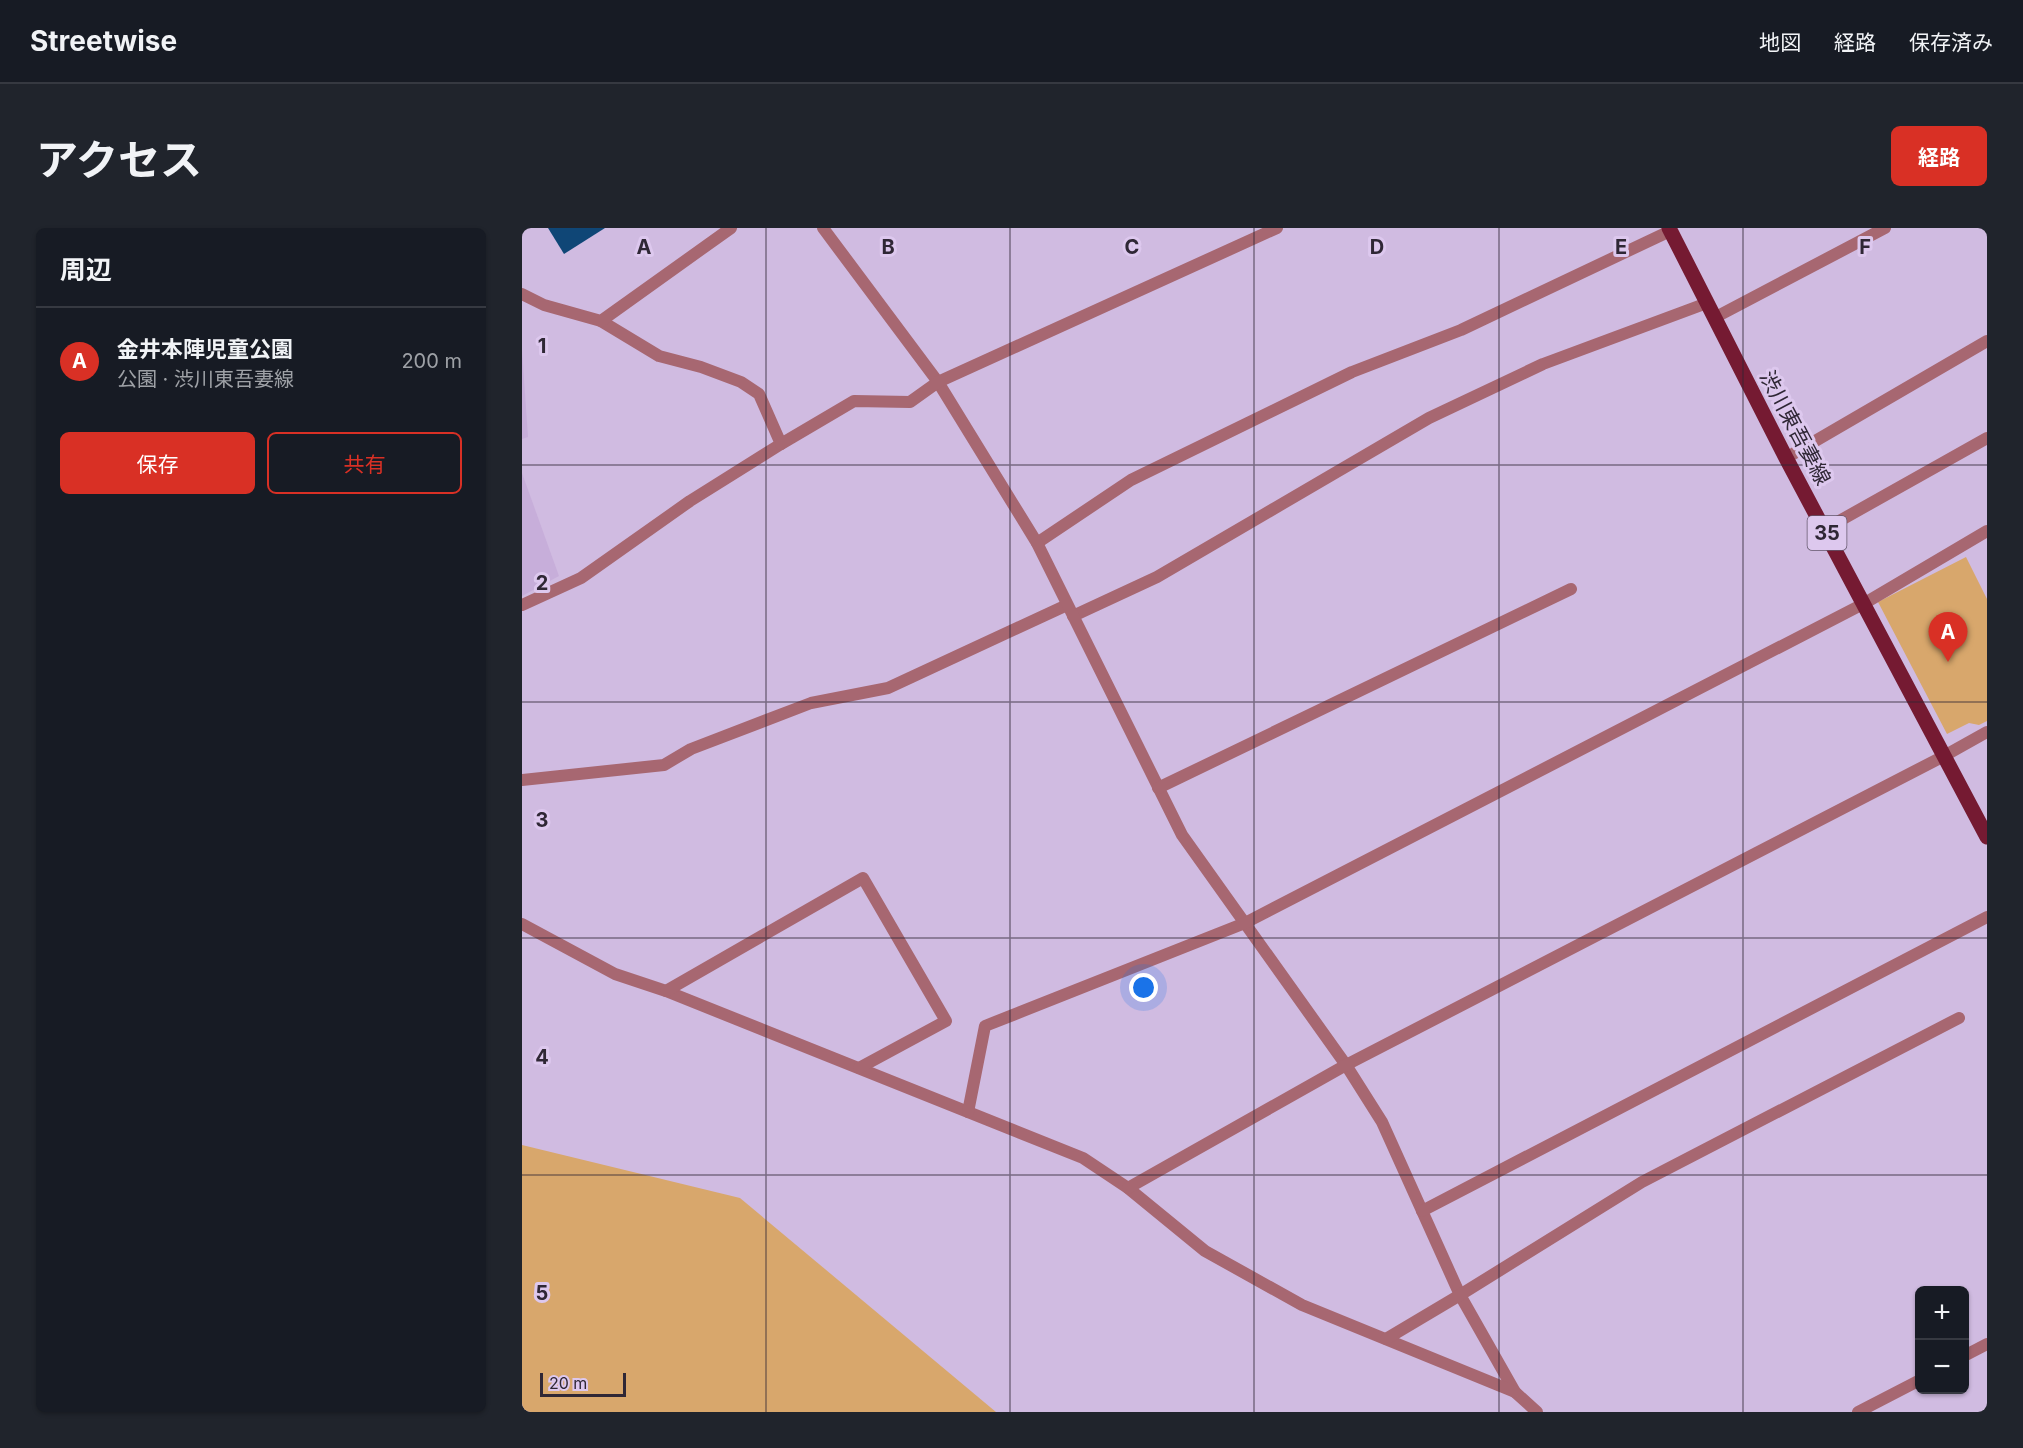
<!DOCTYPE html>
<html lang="ja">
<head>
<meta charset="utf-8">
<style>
	:root { --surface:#171b24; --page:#20242c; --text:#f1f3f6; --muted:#9ea1a6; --line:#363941; --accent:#d93025 }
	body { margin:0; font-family:Inter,"Noto Sans JP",sans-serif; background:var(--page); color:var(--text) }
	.controls { position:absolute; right:18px; bottom:18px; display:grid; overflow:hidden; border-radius:9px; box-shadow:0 2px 4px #0004 }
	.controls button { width:54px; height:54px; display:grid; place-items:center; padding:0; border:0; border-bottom:2px solid var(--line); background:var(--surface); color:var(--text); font:30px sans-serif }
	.scale { position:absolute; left:18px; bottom:15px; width:86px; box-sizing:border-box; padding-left:6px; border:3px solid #2f2735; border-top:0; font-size:16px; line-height:21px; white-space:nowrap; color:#2f2735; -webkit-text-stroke:4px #ddc8ee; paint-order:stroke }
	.you { position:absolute; left:622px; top:760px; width:21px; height:21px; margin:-15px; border:4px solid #fff; border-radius:50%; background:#1a73e8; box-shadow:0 0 0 9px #1a73e833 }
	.badge { display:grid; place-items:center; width:39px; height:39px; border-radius:50%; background:var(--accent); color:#fff; font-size:20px; font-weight:700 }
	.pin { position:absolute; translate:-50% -50px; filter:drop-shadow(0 2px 3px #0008) }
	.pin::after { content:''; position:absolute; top:32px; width:21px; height:18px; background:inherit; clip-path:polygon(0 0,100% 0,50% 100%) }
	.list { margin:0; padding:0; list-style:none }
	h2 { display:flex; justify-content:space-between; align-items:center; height:78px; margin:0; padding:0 24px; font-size:26px }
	h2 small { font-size:20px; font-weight:400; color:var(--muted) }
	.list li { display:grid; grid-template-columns:39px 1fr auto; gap:18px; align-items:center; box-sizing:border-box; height:108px; padding:0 24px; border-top:2px solid var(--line) }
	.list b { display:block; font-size:22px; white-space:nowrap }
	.list p { margin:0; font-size:20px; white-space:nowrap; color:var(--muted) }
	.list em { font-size:20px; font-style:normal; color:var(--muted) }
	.actions { display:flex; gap:12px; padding:18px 24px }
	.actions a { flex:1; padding:14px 0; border:2px solid var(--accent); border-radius:9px; text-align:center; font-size:21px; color:var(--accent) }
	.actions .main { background:var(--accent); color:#fff }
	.map { position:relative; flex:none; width:1465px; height:1184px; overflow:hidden; border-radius:9px }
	header { display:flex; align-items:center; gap:36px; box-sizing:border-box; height:84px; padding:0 30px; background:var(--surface); border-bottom:2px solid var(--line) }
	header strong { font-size:28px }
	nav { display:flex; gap:33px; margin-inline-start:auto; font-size:21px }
	.intro { display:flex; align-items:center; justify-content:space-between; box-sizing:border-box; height:144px; padding:0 36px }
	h1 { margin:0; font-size:42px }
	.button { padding:15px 27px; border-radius:9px; background:var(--accent); color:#fff; font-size:21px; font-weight:700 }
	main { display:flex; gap:36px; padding:0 36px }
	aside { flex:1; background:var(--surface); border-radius:9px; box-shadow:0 2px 4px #0004 }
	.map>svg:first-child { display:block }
	.built { fill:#c7aeda }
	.green { fill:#d8a76c }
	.building { fill:#0f4676 }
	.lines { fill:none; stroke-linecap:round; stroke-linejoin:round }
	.service { stroke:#a76771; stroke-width:12 }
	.minor { stroke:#a76771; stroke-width:12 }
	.primary { stroke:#751a32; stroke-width:15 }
	.grid { fill:none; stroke:#2f2735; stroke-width:1.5; stroke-opacity:0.55 }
	.labels { text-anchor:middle; stroke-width:6; stroke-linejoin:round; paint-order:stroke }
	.shield { fill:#ddc8ee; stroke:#63576c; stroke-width:1.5 }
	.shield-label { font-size:20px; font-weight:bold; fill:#2f2735 }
	.street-label { font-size:21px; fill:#2f2735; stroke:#ddc8ee }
	.grid-label { font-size:20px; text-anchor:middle; font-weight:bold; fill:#2f2735; stroke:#ddc8ee; stroke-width:6; stroke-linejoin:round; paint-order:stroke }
</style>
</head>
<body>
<header>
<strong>Streetwise</strong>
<nav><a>地図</a><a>経路</a><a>保存済み</a></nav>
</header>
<div class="intro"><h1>アクセス</h1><a class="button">経路</a></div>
<main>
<aside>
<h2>周辺<small></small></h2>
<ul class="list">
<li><span class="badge">A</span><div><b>金井本陣児童公園</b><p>公園 · 渋川東吾妻線</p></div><em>200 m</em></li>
</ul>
<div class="actions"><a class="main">保存</a><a>共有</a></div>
</aside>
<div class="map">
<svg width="1465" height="1184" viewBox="0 0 1465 1184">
	<rect width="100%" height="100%" fill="#d0bbe1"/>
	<g class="built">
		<path d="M0,122L6,209L0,211Z"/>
		<path d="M0,245L37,348L0,368Z"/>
	</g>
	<g class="green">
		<path d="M1444,329L1465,371V493L1457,497L1447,495L1425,506L1356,374Z"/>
		<path d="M0,917L218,970L474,1184H0Z"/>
	</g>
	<path class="building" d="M26,0H83L42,26Z"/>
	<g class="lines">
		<g class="service">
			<path d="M1192,90L1363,0"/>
			<path d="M1264,230L1465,113"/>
			<path d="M1303,301L1465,210"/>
			<path d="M515,315L609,252L830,144L939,102L1148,3"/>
			<path d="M1343,375L1465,303"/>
			<path d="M0,377L59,350L168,273L259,216L237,166L219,154L179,139L137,128L79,93"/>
			<path d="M551,388L635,349L907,190L1021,136L1185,75"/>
			<path d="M1422,528L1465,504"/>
			<path d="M0,552L142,537L169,521L289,475L366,460L545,377"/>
		</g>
		<g class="minor">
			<path d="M301,0L416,154L515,315L660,607L824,837L860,894L938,1067L993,1164L1015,1184"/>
			<path d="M0,66L22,77L79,93L209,0"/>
			<path d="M259,216L332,173L388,174L416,154L755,0"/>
			<path d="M636,560L1049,361"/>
			<path d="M0,696L93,746L144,763L561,930L606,960L683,1023L780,1077L993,1164"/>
			<path d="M144,763L341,650L424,793L337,840"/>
			<path d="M446,884L463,798L723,695L1343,375"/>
			<path d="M606,960L824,837L1422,528"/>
			<path d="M900,983L1465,689"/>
			<path d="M864,1111L938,1067L1120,954L1437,790"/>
			<path d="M1442,1128L1465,1116"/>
			<path d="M1336,1184L1398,1152"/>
		</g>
		<path class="primary" d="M1147,0L1264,230L1465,609"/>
	</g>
	<path class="grid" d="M244,0V1184M488,0V1184M732,0V1184M977,0V1184M1221,0V1184M0,237H1465M0,474H1465M0,710H1465M0,947H1465"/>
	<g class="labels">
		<rect class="shield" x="1285.5" y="288" width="39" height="34" rx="4.5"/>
		<g class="shield-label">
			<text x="1305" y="312">35</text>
		</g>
		<g class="street-label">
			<text transform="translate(1273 200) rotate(62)" y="7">渋川東吾妻線</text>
		</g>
	</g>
	<g class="grid-label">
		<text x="122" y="26">A</text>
		<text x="366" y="26">B</text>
		<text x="610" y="26">C</text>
		<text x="855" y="26">D</text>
		<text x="1099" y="26">E</text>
		<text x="1343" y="26">F</text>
		<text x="20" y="125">1</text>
		<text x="20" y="362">2</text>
		<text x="20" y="599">3</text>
		<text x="20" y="836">4</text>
		<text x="20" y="1072">5</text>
	</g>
</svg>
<div class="controls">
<button>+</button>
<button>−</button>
</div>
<div class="scale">20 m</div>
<div class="you"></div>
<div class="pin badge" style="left:1426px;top:434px">A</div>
</div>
</main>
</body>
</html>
